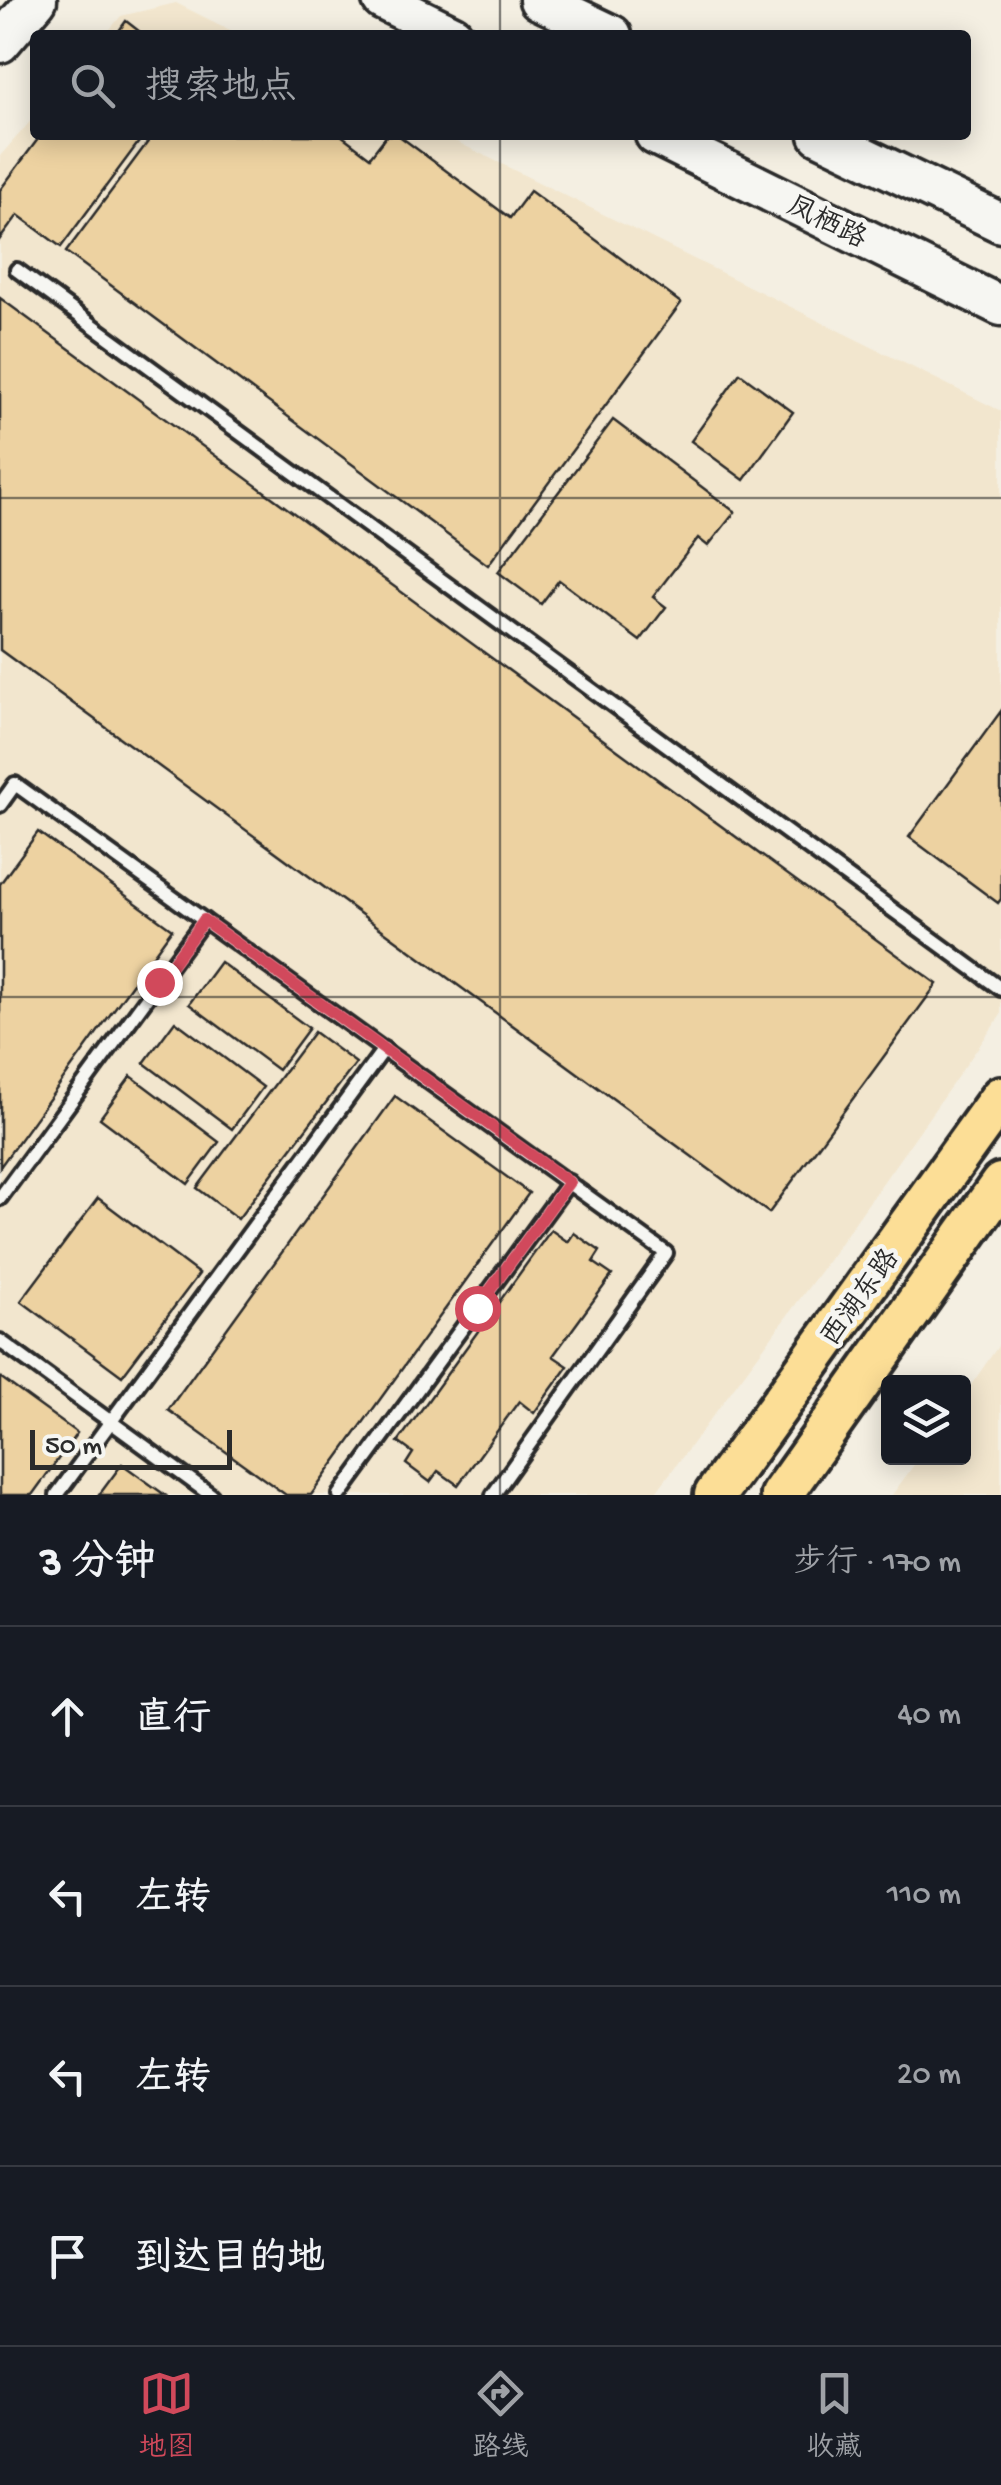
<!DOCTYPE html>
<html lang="zh">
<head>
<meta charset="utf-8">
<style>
	:root { --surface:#171b24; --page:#242831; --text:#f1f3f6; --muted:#9ea1a6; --line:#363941; --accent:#d1495b }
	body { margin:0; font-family:"Gochi Hand","LXGW WenKai TC",sans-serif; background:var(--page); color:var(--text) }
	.controls { position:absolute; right:30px; bottom:30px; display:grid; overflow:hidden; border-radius:10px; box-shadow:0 5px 25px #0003 }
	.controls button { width:90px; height:90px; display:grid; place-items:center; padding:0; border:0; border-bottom:2px solid var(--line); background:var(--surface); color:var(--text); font:50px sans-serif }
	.scale { position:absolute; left:30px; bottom:25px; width:202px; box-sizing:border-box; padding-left:10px; border:5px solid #2b2b2b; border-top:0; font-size:28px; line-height:35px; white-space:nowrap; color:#2b2b2b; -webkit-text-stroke:8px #f6f6f2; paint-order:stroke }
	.stop { position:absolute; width:30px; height:30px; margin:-22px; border:8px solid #d1495b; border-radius:50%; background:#fff }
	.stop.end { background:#d1495b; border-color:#fff; box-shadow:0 2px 10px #0008 }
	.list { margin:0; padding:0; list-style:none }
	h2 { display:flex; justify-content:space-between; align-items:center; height:130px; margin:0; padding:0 40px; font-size:42px }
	h2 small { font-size:32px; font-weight:400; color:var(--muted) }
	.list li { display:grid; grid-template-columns:65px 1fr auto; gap:30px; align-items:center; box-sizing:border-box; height:180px; padding:0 40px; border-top:2px solid var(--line) }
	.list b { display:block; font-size:38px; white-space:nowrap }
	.list em { font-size:32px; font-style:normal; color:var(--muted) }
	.icon { flex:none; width:55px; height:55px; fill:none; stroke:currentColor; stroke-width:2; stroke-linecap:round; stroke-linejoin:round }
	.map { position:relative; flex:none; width:1001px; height:1495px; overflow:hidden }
	.search { position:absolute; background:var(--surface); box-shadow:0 5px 25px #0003; left:30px; right:30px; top:30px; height:110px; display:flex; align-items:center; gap:25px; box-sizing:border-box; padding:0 35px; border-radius:10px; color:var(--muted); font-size:38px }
	.sheet { height:850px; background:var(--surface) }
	nav { display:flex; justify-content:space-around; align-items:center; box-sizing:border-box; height:140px; border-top:2px solid var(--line); background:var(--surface); font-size:28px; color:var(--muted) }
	nav a { display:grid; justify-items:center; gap:5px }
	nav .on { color:var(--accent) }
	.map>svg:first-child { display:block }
	.built { fill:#f2e6ce }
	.building { fill:#edd2a1; stroke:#2b2b2b; stroke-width:2.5 }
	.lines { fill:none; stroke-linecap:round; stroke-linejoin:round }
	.lane-casing { stroke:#2b2b2b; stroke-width:20 }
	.secondary-casing { stroke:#2b2b2b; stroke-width:45 }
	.primary-casing { stroke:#2b2b2b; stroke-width:48 }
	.lane { stroke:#f6f6f2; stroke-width:12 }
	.secondary { stroke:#f6f6f2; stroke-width:38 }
	.primary { stroke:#fcde96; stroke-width:40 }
	.route { stroke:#d1495b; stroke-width:12 }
	.grid { fill:none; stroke:#2b2b2b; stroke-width:2.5; stroke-opacity:0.55 }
	.labels { text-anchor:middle; stroke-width:9; stroke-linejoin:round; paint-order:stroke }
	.street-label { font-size:28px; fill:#2b2b2b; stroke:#f6f6f2 }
</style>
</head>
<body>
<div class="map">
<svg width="1001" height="1495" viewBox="0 0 1001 1495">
	<rect width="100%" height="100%" fill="#f4efe2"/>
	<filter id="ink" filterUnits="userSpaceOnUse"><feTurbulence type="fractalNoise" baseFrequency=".01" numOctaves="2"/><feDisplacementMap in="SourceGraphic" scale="20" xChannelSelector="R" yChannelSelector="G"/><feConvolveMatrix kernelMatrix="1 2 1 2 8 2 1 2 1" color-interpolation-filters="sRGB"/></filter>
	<g filter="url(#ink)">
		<g class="built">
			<path d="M176,3L240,35H105L121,16Z"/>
			<path d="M35,116V135H443L1001,411V1015L822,1269L654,1495H0V156Z"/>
			<path d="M1001,1342V1495H892L919,1458H964V1395Z"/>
		</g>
		<g class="building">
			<path d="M126,21L144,35H116Z"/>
			<path d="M41,135H144L61,247L18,215L0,239V190Z"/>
			<path d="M153,135H341L370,157L387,135H398L510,218L530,191L681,303L488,565L66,252Z"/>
			<path d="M0,298L937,984L769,1213L0,650Z"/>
			<path d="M740,373L793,412L744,480L691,441Z"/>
			<path d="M613,420L735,512L708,546L698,538L653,597L666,607L640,641L559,580L541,604L498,572Z"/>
			<path d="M1001,711V899L998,903L909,837Z"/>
			<path d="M38,832L172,929L0,1167V884Z"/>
			<path d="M220,962L309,1028L278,1070L189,1004Z"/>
			<path d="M175,1021L263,1087L232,1129L144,1063Z"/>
			<path d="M314,1032L356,1063L238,1219L197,1188Z"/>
			<path d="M131,1076L219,1142L188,1184L100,1118Z"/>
			<path d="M395,1096L529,1193L311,1495H286L168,1410Z"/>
			<path d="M98,1198L199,1274L122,1376L21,1301Z"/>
			<path d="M551,1230L568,1242L574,1233L600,1251L593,1262L612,1275L553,1356L568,1366L534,1413L519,1401L458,1485L438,1471L430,1482L406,1464L413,1453L398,1442Z"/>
			<path d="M0,1377L77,1433L32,1495H0Z"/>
			<path d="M122,1464L165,1495H99Z"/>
		</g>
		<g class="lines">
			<g class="lane-casing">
				<g id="lane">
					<path d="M17,270L1001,989"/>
					<path d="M0,805L15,784L666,1253L493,1495"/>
					<path d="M0,1198L204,920"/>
					<path d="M0,1341L211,1495"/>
					<path d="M57,1495L384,1049"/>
					<path d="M340,1495L569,1182"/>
				</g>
			</g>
			<g class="secondary-casing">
				<g id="secondary">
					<path d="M382,0L453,35"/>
					<path d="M539,0L612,35"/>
					<path d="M0,43L37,0"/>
					<path d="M655,135L1001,306"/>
					<path d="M819,135L1001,223"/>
				</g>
			</g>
			<g class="primary-casing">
				<g id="primary">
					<path d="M715,1495L1001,1097"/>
					<path d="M781,1495L1001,1184"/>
				</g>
			</g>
			<use href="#lane" class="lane"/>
			<use href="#secondary" class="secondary"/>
			<use href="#primary" class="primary"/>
		</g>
	</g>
	<g class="lines" filter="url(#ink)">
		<path class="route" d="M159,982L204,920L569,1182L477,1308"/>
	</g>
	<path class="grid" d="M500,0V35M500,135V1495M0,498H1001M0,997H1001"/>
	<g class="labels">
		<g class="street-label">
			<text transform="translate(828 220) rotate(26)" y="10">凤栖路</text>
			<text transform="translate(858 1296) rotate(-54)" y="10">西湖东路</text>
		</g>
	</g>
</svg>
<div class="controls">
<button><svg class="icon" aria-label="layers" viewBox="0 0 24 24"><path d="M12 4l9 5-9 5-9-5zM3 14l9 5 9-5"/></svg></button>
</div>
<div class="scale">50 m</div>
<div class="stop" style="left:477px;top:1308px"></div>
<div class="stop end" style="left:159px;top:982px"></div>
<div class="search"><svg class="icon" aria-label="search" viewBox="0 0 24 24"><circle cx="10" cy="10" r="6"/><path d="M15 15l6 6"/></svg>搜索地点</div>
</div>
<section class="sheet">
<h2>3 分钟<small>步行 · 170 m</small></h2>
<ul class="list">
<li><svg class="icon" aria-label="ahead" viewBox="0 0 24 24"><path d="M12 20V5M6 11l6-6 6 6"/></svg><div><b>直行</b></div><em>40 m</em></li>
<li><svg class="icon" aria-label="left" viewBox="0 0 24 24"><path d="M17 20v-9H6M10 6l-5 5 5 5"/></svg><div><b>左转</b></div><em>110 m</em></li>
<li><svg class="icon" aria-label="left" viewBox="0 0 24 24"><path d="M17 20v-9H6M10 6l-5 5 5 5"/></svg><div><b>左转</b></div><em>20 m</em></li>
<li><svg class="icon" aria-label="arrive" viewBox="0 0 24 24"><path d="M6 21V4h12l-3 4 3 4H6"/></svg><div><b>到达目的地</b></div></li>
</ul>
</section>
<nav>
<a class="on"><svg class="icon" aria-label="map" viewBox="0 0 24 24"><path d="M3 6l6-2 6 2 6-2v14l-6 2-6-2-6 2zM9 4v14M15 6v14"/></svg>地图</a>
<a><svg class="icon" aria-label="directions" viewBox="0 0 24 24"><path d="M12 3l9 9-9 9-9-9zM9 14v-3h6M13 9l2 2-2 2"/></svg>路线</a>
<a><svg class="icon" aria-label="saved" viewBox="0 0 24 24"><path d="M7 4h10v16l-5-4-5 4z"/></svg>收藏</a>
</nav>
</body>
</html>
